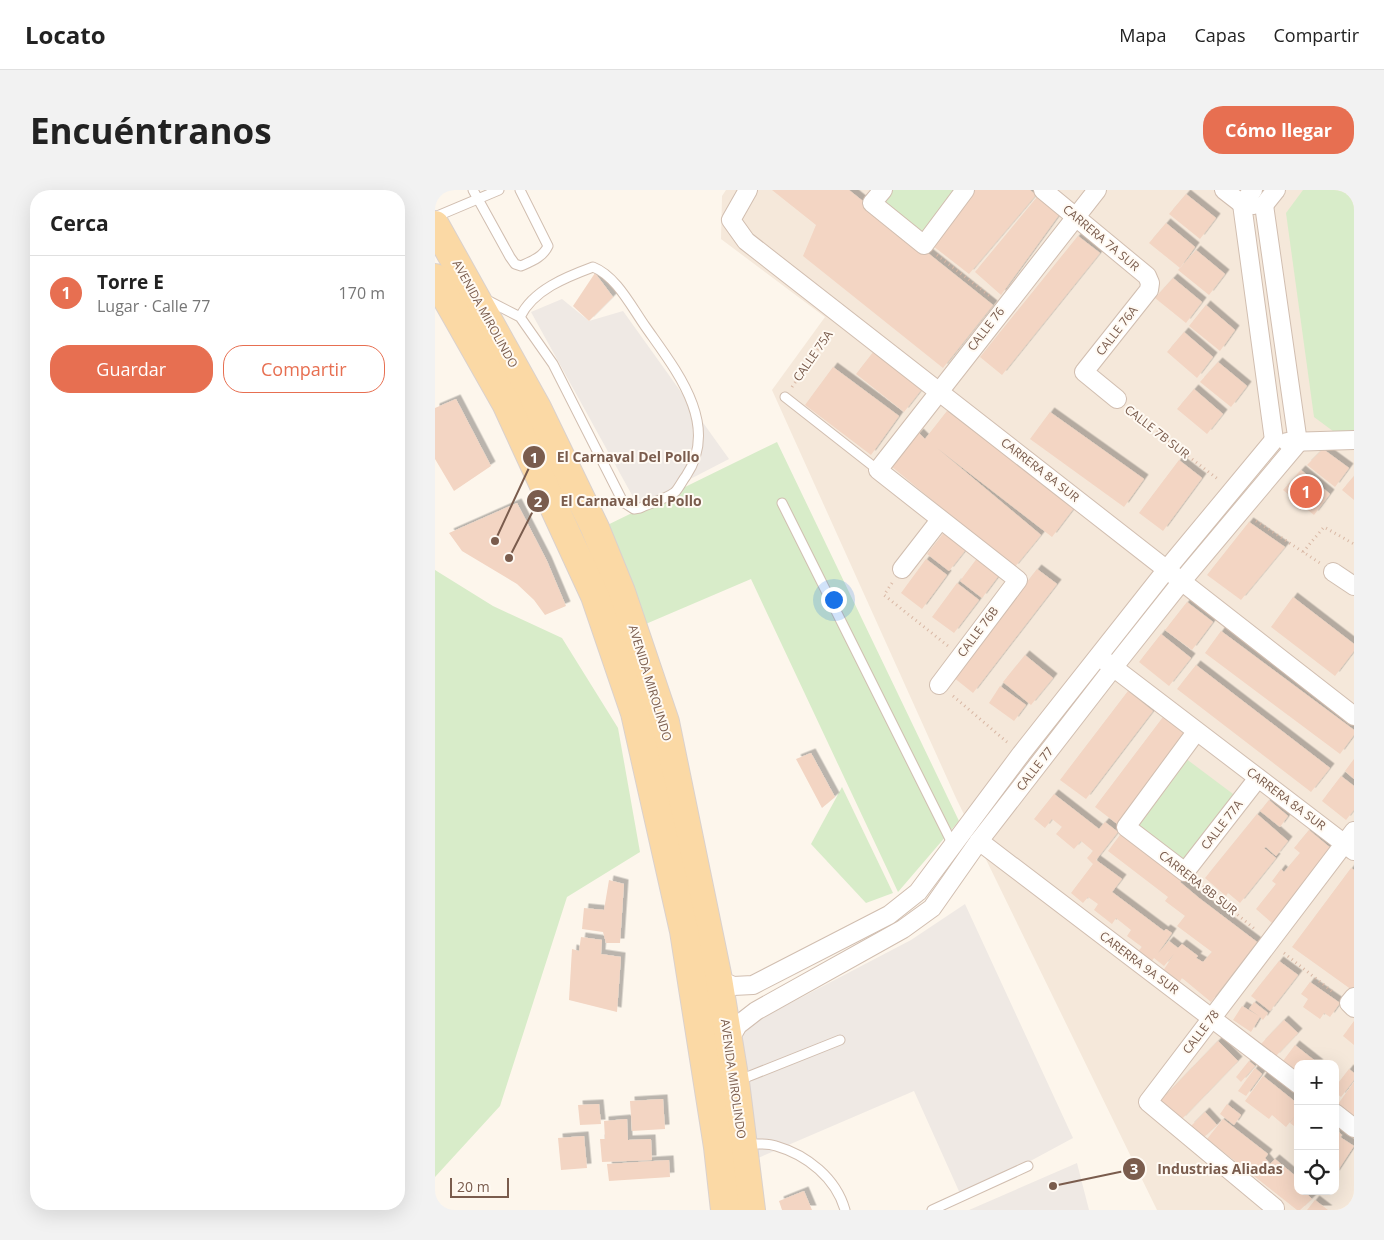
<!DOCTYPE html>
<html lang="es">
<head>
<meta charset="utf-8">
<style>
	:root { --surface:#fff; --page:#f2f2f2; --text:#222; --muted:#767676; --line:#e0e0e0; --accent:#e76f51 }
	body { margin:0; font-family:"Open Sans",sans-serif; background:var(--page); color:var(--text) }
	.controls { position:absolute; right:15px; bottom:15px; display:grid; overflow:hidden; border-radius:10px; box-shadow:0 5px 20px #0002 }
	.controls button { width:45px; height:45px; display:grid; place-items:center; padding:0; border:0; border-bottom:1px solid var(--line); background:var(--surface); color:var(--text); font:25px sans-serif }
	.scale { position:absolute; left:15px; bottom:12px; width:59px; box-sizing:border-box; padding-left:5px; border:2px solid #7a5c4d; border-top:0; font-size:14px; line-height:18px; white-space:nowrap; color:#7a5c4d; -webkit-text-stroke:4px #fffaf3; paint-order:stroke }
	.you { position:absolute; left:398px; top:409px; width:18px; height:18px; margin:-12px; border:4px solid #fff; border-radius:50%; background:#1a73e8; box-shadow:0 0 0 8px #1a73e833 }
	.badge { display:grid; place-items:center; width:32px; height:32px; border-radius:50%; background:var(--accent); color:#fff; font-size:16px; font-weight:700 }
	.pin { position:absolute; translate:-50% -50%; border:2px solid #fff; box-shadow:0 1px 5px #0006 }
	.list { margin:0; padding:0; list-style:none }
	h2 { display:flex; justify-content:space-between; align-items:center; height:65px; margin:0; padding:0 20px; font-size:21px }
	h2 small { font-size:16px; font-weight:400; color:var(--muted) }
	.list li { display:grid; grid-template-columns:32px 1fr auto; gap:15px; align-items:center; box-sizing:border-box; height:75px; padding:0 20px; border-top:1px solid var(--line) }
	.list b { display:block; font-size:19px; white-space:nowrap }
	.list p { margin:0; font-size:16px; white-space:nowrap; color:var(--muted) }
	.list em { font-size:16px; font-style:normal; color:var(--muted) }
	.actions { display:flex; gap:10px; padding:15px 20px }
	.actions a { flex:1; padding:11px 0; border:1px solid var(--accent); border-radius:20px; text-align:center; font-size:18px; color:var(--accent) }
	.actions .main { background:var(--accent); color:#fff }
	.icon { flex:none; width:28px; height:28px; fill:none; stroke:currentColor; stroke-width:2; stroke-linecap:round; stroke-linejoin:round }
	.map { position:relative; flex:none; width:919px; height:1020px; overflow:hidden; border-radius:20px }
	header { display:flex; align-items:center; gap:30px; box-sizing:border-box; height:70px; padding:0 25px; background:var(--surface); border-bottom:1px solid var(--line) }
	header strong { font-size:24px }
	nav { display:flex; gap:28px; margin-inline-start:auto; font-size:18px }
	.intro { display:flex; align-items:center; justify-content:space-between; box-sizing:border-box; height:120px; padding:0 30px }
	h1 { margin:0; font-size:35px }
	.button { padding:12px 22px; border-radius:20px; background:var(--accent); color:#fff; font-size:18px; font-weight:700 }
	main { display:flex; gap:30px; padding:0 30px }
	aside { flex:1; background:var(--surface); border-radius:20px; box-shadow:0 5px 20px #0002 }
	.map>svg:first-child { display:block }
	.residential { fill:#f5e8da; fill-rule:evenodd }
	.industrial { fill:#efe9e4 }
	.green { fill:#d8ecc9 }
	.building { fill:#f3d5c3; filter:url(#shadow) }
	.lines { fill:none; stroke-linecap:round; stroke-linejoin:round }
	.lane-casing { stroke:#d1beb0; stroke-width:11 }
	.street-casing { stroke:#d1beb0; stroke-width:20 }
	.primary-casing { stroke:#dad1cd; stroke-width:30 }
	.path { stroke:#d9b8a5; stroke-width:3; stroke-dasharray:1 4; stroke-linecap:butt }
	.lane { stroke:#fff; stroke-width:9 }
	.street { stroke:#fff; stroke-width:18 }
	.primary { stroke:#fbd9a5; stroke-width:28 }
	.labels { text-anchor:middle; stroke-width:4; stroke-linejoin:round; paint-order:stroke }
	.street-label { font-size:12px; fill:#7a5c4d; stroke:#fffaf3 }
	.leader { fill:none; stroke:#7a5c4d; stroke-width:2 }
	.callout-dot { fill:#7a5c4d; stroke:#fffaf3; stroke-width:2 }
	.mark-label { font-size:15px; text-anchor:middle; font-weight:bold; fill:#fff }
	.callout-label { font-size:14px; text-anchor:middle; font-weight:bold; fill:#7a5c4d; stroke:#fffaf3; stroke-width:4; stroke-linejoin:round; paint-order:stroke }
</style>
</head>
<body>
<header>
<strong>Locato</strong>
<nav><a>Mapa</a><a>Capas</a><a>Compartir</a></nav>
</header>
<div class="intro"><h1>Encuéntranos</h1><a class="button">Cómo llegar</a></div>
<main>
<aside>
<h2>Cerca<small></small></h2>
<ul class="list">
<li><span class="badge">1</span><div><b>Torre E</b><p>Lugar · Calle 77</p></div><em>170 m</em></li>
</ul>
<div class="actions"><a class="main">Guardar</a><a>Compartir</a></div>
</aside>
<div class="map">
<svg width="919" height="1020" viewBox="0 0 919 1020">
	<defs>
		<filter id="shadow"><feDropShadow dx="4.5" dy="-4.5" stdDeviation="0" flood-color="#0004"/></filter>
	</defs>
	<rect width="100%" height="100%" fill="#fdf6ec"/>
	<path class="residential" d="M291,0H919V1020H722L521,608L337,200L390,127L286,49L287,6ZM863,874H900V1001H863Z"/>
	<g class="industrial">
		<path d="M127,109L154,131L188,121L294,269L203,316L96,122Z"/>
		<path d="M530,714L638,948L527,1008L479,901L316,971L302,841L476,750Z"/>
		<path d="M642,973L654,1020H534Z"/>
	</g>
	<g class="green">
		<path d="M456,0H526L488,50L445,15Z"/>
		<path d="M868,0H919V245L906,247L879,227L851,23Z"/>
		<path d="M342,252L524,631L463,702L316,389L192,442L152,345Z"/>
		<path d="M0,380L58,416L127,448L183,538L205,662L132,707L65,916L0,987Z"/>
		<path d="M746,565L806,610L750,682L691,637Z"/>
		<path d="M407,597L458,703L431,713L376,654Z"/>
	</g>
	<g class="building">
		<path d="M337,0H414L558,115L508,178L368,66L381,35Z"/>
		<path d="M539,0H595L601,5L534,84L498,56Z"/>
		<path d="M751,4L781,28L765,49L734,24Z"/>
		<path d="M603,6L624,25L566,105L540,82Z"/>
		<path d="M731,33L760,57L745,78L714,53Z"/>
		<path d="M643,46L665,63L567,185L545,167Z"/>
		<path d="M761,60L790,84L774,105L743,80Z"/>
		<path d="M160,83L178,107L154,131L138,116Z"/>
		<path d="M738,88L767,112L751,133L720,108Z"/>
		<path d="M771,115L800,140L785,161L754,136Z"/>
		<path d="M749,142L778,167L762,188L732,162Z"/>
		<path d="M439,161L487,199L469,222L421,184Z"/>
		<path d="M783,172L812,196L796,217L765,192Z"/>
		<path d="M398,177L464,226L436,265L370,215Z"/>
		<path d="M759,199L788,224L772,244L742,219Z"/>
		<path d="M21,209L56,276L19,301L0,269V218Z"/>
		<path d="M512,221L639,318L617,347L502,258L606,345L579,378L456,276L484,243L490,249Z"/>
		<path d="M615,222L709,289L689,317L595,249Z"/>
		<path d="M888,259L914,278L900,297L872,275Z"/>
		<path d="M744,270L767,288L728,341L704,323Z"/>
		<path d="M866,280L895,304L879,325L848,300Z"/>
		<path d="M919,286V310L907,300Z"/>
		<path d="M82,313L112,371L131,416L110,425L99,410L82,394L27,361L14,343Z"/>
		<path d="M814,332L850,357L806,410L772,385Z"/>
		<path d="M511,340L533,357L514,381L492,364Z"/>
		<path d="M543,367L565,384L547,408L525,391Z"/>
		<path d="M491,369L512,385L487,419L466,403Z"/>
		<path d="M602,379L622,394L538,503L518,487Z"/>
		<path d="M522,393L544,410L519,443L497,427Z"/>
		<path d="M858,407L919,454V461L900,486L836,437Z"/>
		<path d="M752,412L778,432L757,460L730,440Z"/>
		<path d="M786,441L919,540V545L905,564L770,463Z"/>
		<path d="M726,444L756,468L734,496L704,472Z"/>
		<path d="M590,465L618,488L596,515L568,492Z"/>
		<path d="M761,475L895,578L876,602L742,499Z"/>
		<path d="M565,496L591,515L579,531L554,513Z"/>
		<path d="M693,501L718,521L651,609L625,590Z"/>
		<path d="M728,527L753,546L685,636L660,617Z"/>
		<path d="M376,563L400,607L387,618L361,569Z"/>
		<path d="M919,569V589L910,581Z"/>
		<path d="M906,586L919,596V620L911,630L887,611Z"/>
		<path d="M619,604L664,639L670,632L683,642L661,670L687,689L677,702L729,741L731,739L737,743L723,763L734,751L743,758L747,754L763,766L761,768L768,772L777,762L742,736L750,726L730,711L733,707L673,661L688,641L748,688L745,692L764,708L822,752L776,812L747,788L744,793L728,781L739,764L729,776L719,768L716,772L702,762L707,757L692,746L696,740L681,728L677,734L659,720L663,714L653,707L648,713L636,703L658,674L652,668L658,661L646,651L639,659L621,644L627,637L617,629L610,638L599,629Z"/>
		<path d="M834,610L853,626L845,637L825,621Z"/>
		<path d="M822,624L853,651L841,666L831,657L829,658L841,668L805,713L793,703L791,706L770,688Z"/>
		<path d="M874,640L898,660L837,733L821,719L841,694L837,691L846,679L849,682L865,663L859,658Z"/>
		<path d="M916,678L919,680V797L917,800L857,757Z"/>
		<path d="M174,690L189,694L185,753H171L168,742L147,739L149,718L169,720Z"/>
		<path d="M146,747L167,750L166,764L186,767L182,822L134,810L137,759L144,761Z"/>
		<path d="M844,771L863,785L835,821L816,806Z"/>
		<path d="M875,792L905,813L895,827L889,823L885,829L868,817L873,809L866,804Z"/>
		<path d="M819,812L833,823L828,830L825,827L816,842L798,830L807,816L824,826L814,819Z"/>
		<path d="M849,830L863,843L840,867L826,854Z"/>
		<path d="M919,831V855L908,846Z"/>
		<path d="M783,851L803,871L746,930L726,910Z"/>
		<path d="M860,855L884,874H863V883L848,871Z"/>
		<path d="M814,871L820,876L806,892L801,887Z"/>
		<path d="M820,878L827,884L811,906L803,901Z"/>
		<path d="M914,879L919,883V890L906,907L900,902V897Z"/>
		<path d="M828,886L863,914V939L855,933L860,926L851,937L837,925L834,929L810,911Z"/>
		<path d="M919,892V926L903,914Z"/>
		<path d="M228,909L230,939L197,941L195,911Z"/>
		<path d="M164,914L166,934L145,935L143,915Z"/>
		<path d="M792,914L806,925L799,935L785,924Z"/>
		<path d="M770,922L782,935L767,949L755,937Z"/>
		<path d="M192,929L193,950L216,949L217,970L167,972L165,949H170L169,931Z"/>
		<path d="M788,929L833,964L830,968L835,974L840,969L863,988V1001H869L877,1009L865,1020H862L772,949Z"/>
		<path d="M900,939L907,945L905,947L919,956L900,985V954L904,948L900,952Z"/>
		<path d="M149,946L152,978L126,980L123,948Z"/>
		<path d="M234,970L235,987L174,991L172,974Z"/>
		<path d="M369,1001L377,1020H347L344,1011Z"/>
		<path d="M880,1010L893,1020H872Z"/>
	</g>
	<g class="lines">
		<g class="lane-casing">
			<g id="lane">
				<path d="M38,0L75,67L80,74L86,76C97,71 108,67 113,56L85,0"/>
				<path d="M0,27L64,0"/>
				<path d="M48,108L85,127L118,174L188,312L199,319L205,318C215,313 231,309 240,302C244,298 247,291 251,286C286,234 240,179 210,136C196,116 181,86 158,77C131,87 98,100 85,127"/>
				<path d="M350,207L443,280"/>
				<path d="M347,313L518,655"/>
				<path d="M302,891L405,850"/>
				<path d="M310,954C320,954 332,953 341,956C372,965 401,988 410,1020"/>
				<path d="M497,1020L593,976"/>
			</g>
		</g>
		<g class="street-casing">
			<g id="street">
				<path d="M313,0L296,30L311,51L919,526"/>
				<path d="M448,0L437,13L489,55L530,0"/>
				<path d="M608,0L712,86L715,93L714,100L649,182L682,209"/>
				<path d="M789,0L807,14L819,15"/>
				<path d="M818,0L807,14L839,250"/>
				<path d="M829,15L863,253"/>
				<path d="M829,15L841,0"/>
				<path d="M852,252L919,250"/>
				<path d="M467,379L505,330"/>
				<path d="M898,382L919,396"/>
				<path d="M670,471L919,661"/>
				<path d="M504,495L583,390L443,280L662,0"/>
				<path d="M761,542L691,637L750,682L823,588"/>
				<path d="M544,651L863,894"/>
				<path d="M283,789L298,796L318,795L454,725L483,702L586,564L732,379L839,250"/>
				<path d="M919,807L914,813L919,818"/>
				<path d="M293,852L303,835L321,821L468,739L497,718L544,651L678,478L747,391L863,253"/>
				<path d="M900,923L919,938"/>
				<path d="M838,1020L840,1018L713,912L919,641"/>
			</g>
		</g>
		<g class="primary-casing">
			<g id="primary">
				<path d="M0,35L102,218L160,338L186,402L230,532L283,789L300,892L316,1020"/>
				<path d="M0,88L71,213L160,406L200,523L249,741L283,957L290,1020"/>
			</g>
		</g>
		<g class="path">
			<path d="M502,65L556,107"/>
			<path d="M357,197L396,140"/>
			<path d="M694,220L784,290"/>
			<path d="M821,331L885,373"/>
			<path d="M868,362L889,337L919,354"/>
			<path d="M457,393L449,405L513,456"/>
			<path d="M518,506L572,552"/>
			<path d="M764,693L821,740"/>
			<path d="M849,763L899,803"/>
		</g>
		<use href="#lane" class="lane"/>
		<use href="#street" class="street"/>
		<use href="#primary" class="primary"/>
	</g>
	<g class="labels">
		<g class="street-label">
			<text transform="translate(666 48) rotate(40)" y="4">CARRERA 7A SUR</text>
			<text transform="translate(50 124) rotate(61)" y="4">AVENIDA MIROLINDO</text>
			<text transform="translate(551 139) rotate(-52)" y="4">CALLE 76</text>
			<text transform="translate(682 141) rotate(-52)" y="4">CALLE 76A</text>
			<text transform="translate(378 166) rotate(-55)" y="4">CALLE 75A</text>
			<text transform="translate(722 242) rotate(38)" y="4">CALLE 7B SUR</text>
			<text transform="translate(605 280) rotate(38)" y="4">CARRERA 8A SUR</text>
			<text transform="translate(543 442) rotate(-53)" y="4">CALLE 76B</text>
			<text transform="translate(215 493) rotate(73)" y="4">AVENIDA MIROLINDO</text>
			<text transform="translate(600 579) rotate(-52)" y="4">CALLE 77</text>
			<text transform="translate(851 609) rotate(37)" y="4">CARRERA 8A SUR</text>
			<text transform="translate(787 635) rotate(-52)" y="4">CALLE 77A</text>
			<text transform="translate(763 693) rotate(38)" y="4">CARRERA 8B SUR</text>
			<text transform="translate(704 773) rotate(37)" y="4">CARERRA 9A SUR</text>
			<text transform="translate(766 842) rotate(-53)" y="4">CALLE 78</text>
			<text transform="translate(298 889) rotate(82)" y="4">AVENIDA MIROLINDO</text>
		</g>
	</g>
	<path class="leader" d="M60 351L99 267M74 368L103 311M618 996L699 979"/>
	<g class="callout-dot">
		<circle cx="60" cy="351" r="5"/>
		<circle cx="74" cy="368" r="5"/>
		<circle cx="618" cy="996" r="5"/>
		<circle cx="99" cy="267" r="12"/>
		<circle cx="103" cy="311" r="12"/>
		<circle cx="699" cy="979" r="12"/>
	</g>
	<g class="mark-label">
		<text x="99" y="273">1</text>
		<text x="103" y="317">2</text>
		<text x="699" y="984">3</text>
	</g>
	<g class="callout-label">
		<text x="193" y="272">El Carnaval Del Pollo</text>
		<text x="196" y="316">El Carnaval del Pollo</text>
		<text x="785" y="984">Industrias Aliadas</text>
	</g>
</svg>
<div class="controls">
<button>+</button>
<button>−</button>
<button><svg class="icon" aria-label="locate" viewBox="0 0 24 24"><circle cx="12" cy="12" r="6"/><path d="M12 2v4M12 18v4M2 12h4M18 12h4"/></svg></button>
</div>
<div class="scale">20 m</div>
<div class="you"></div>
<div class="pin badge" style="left:871px;top:302px">1</div>
</div>
</main>
</body>
</html>
